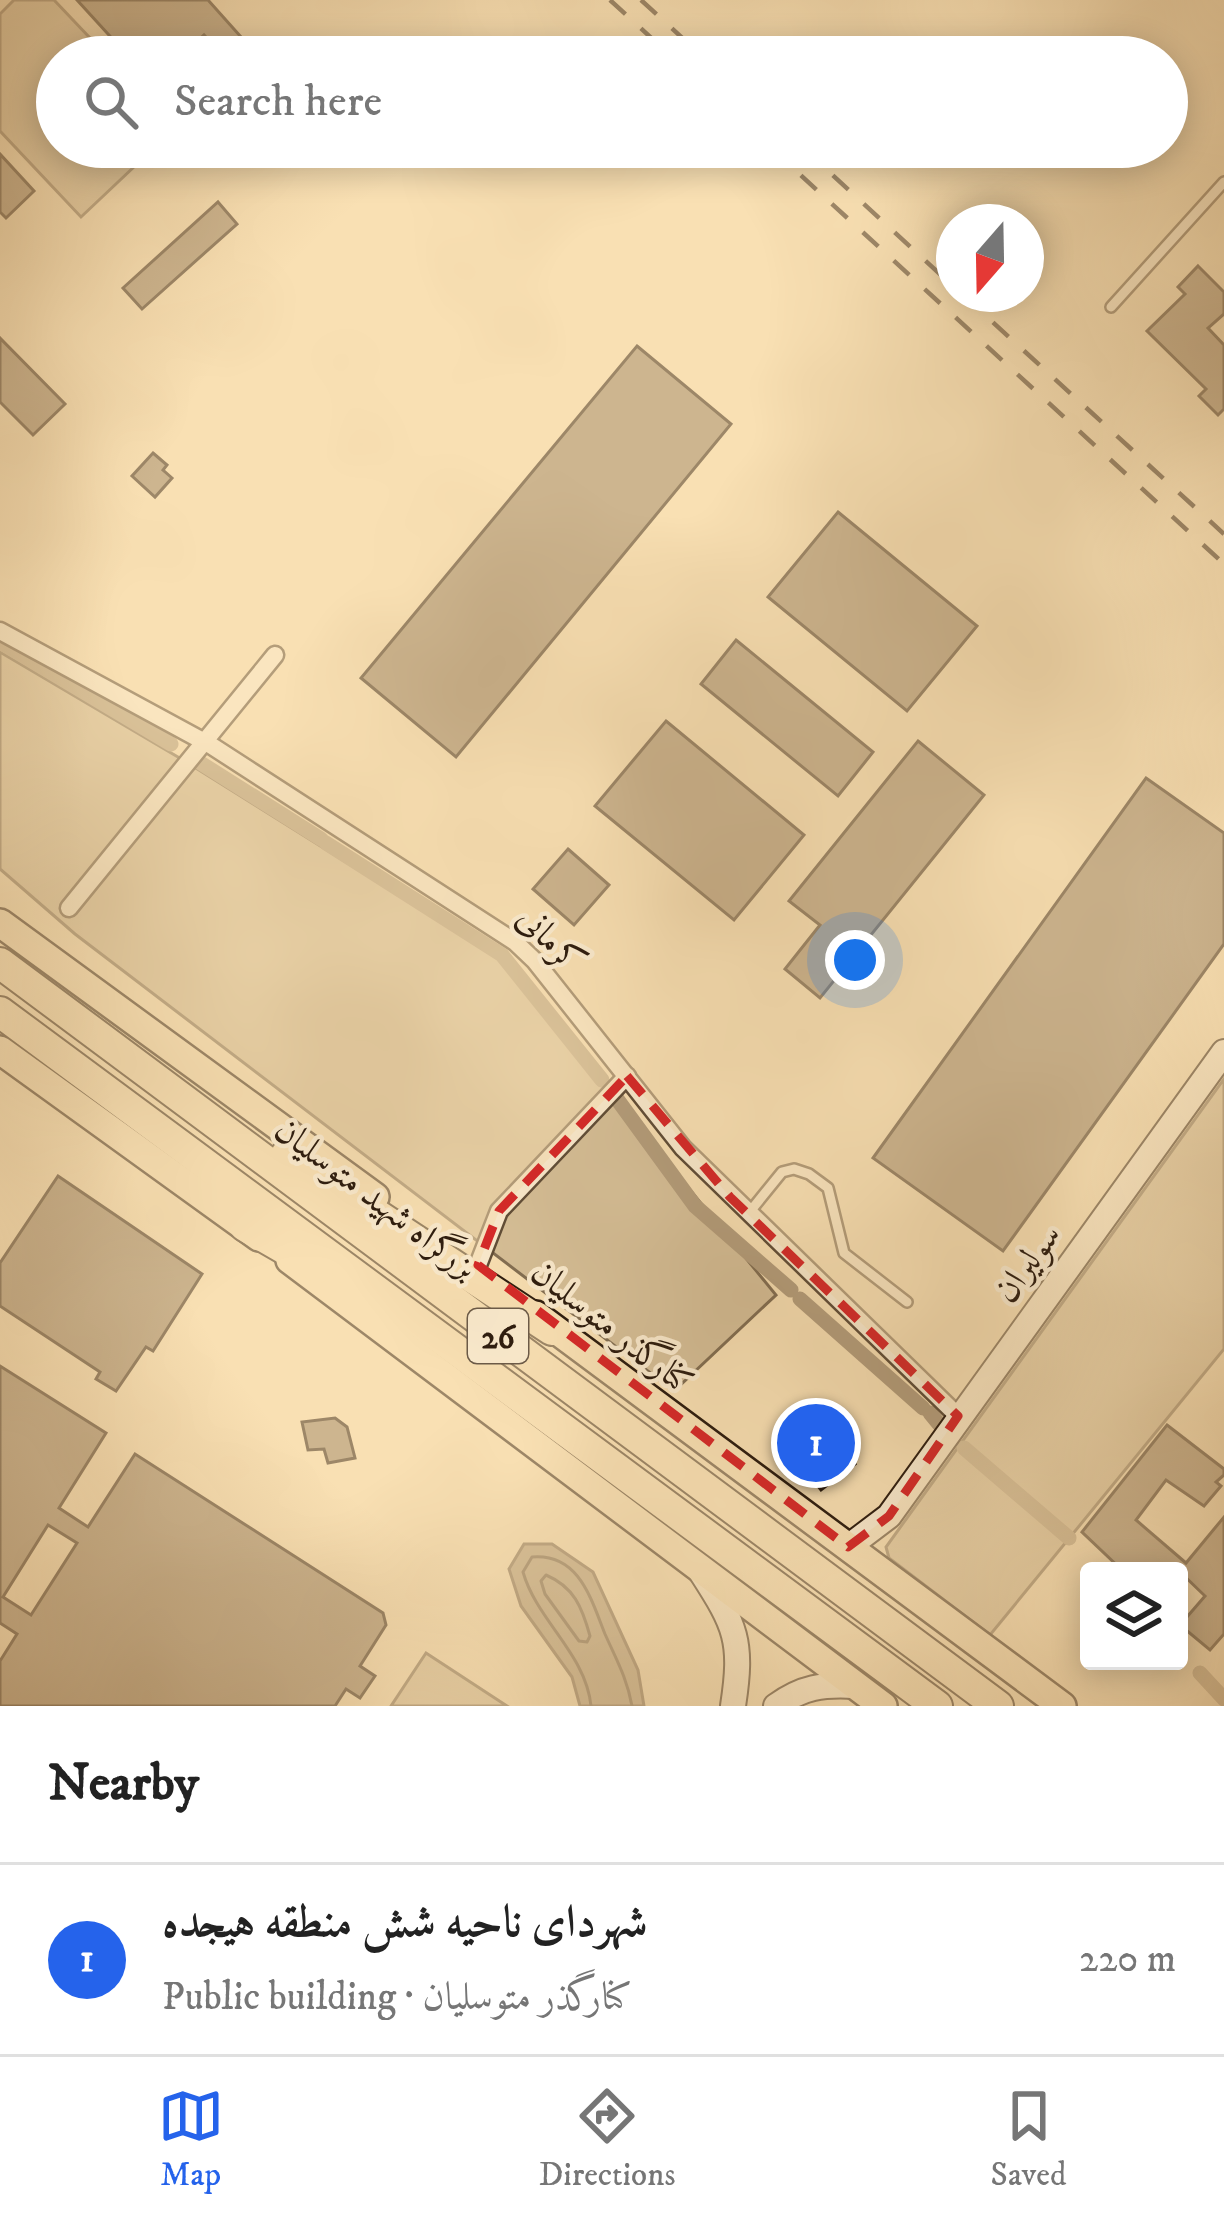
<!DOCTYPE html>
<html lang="en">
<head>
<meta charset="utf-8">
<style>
	:root { --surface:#fff; --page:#f6f6f6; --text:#222; --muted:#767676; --line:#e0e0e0; --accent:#2563eb }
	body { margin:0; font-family:"IM FELL DW Pica",Amiri,serif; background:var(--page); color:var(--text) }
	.controls { position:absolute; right:36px; bottom:36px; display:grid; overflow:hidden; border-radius:12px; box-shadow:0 6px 30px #0003 }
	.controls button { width:108px; height:108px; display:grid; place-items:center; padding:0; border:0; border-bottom:3px solid var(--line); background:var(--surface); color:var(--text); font:60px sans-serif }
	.compass { position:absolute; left:936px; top:204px; width:108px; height:108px; border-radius:50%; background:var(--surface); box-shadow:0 6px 30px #0003; rotate:200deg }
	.you { position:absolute; left:855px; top:960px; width:42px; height:42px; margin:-30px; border:9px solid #fff; border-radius:50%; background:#1a73e8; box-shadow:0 0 0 18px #1a73e833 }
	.badge { display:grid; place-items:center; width:78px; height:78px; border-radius:50%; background:var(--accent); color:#fff; font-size:39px; font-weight:700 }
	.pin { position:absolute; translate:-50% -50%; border:6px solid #fff; box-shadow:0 3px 12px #0006 }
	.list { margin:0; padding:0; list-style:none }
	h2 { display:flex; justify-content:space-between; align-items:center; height:156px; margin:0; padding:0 48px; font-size:51px }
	h2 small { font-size:39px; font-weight:400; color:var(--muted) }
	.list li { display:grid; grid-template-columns:78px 1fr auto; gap:36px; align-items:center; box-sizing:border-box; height:192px; padding:0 48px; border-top:3px solid var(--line) }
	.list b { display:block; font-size:45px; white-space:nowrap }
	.list p { margin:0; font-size:39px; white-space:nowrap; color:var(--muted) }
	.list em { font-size:39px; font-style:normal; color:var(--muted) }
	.icon { flex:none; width:66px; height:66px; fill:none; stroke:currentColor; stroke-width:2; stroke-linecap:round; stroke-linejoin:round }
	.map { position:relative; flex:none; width:1224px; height:1706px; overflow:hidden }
	.search { position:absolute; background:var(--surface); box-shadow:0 6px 30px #0003; left:36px; right:36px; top:36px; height:132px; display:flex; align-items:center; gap:30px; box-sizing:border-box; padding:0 42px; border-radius:66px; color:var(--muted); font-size:45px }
	.sheet { height:348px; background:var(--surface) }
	nav { display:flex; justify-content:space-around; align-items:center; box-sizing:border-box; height:168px; border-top:3px solid var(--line); background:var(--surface); font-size:33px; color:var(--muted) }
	nav a { display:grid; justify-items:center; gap:6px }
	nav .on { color:var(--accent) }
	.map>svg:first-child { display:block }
	.green { fill:#d6bf97; stroke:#826e52; stroke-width:3 }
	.water { fill:#b49d7b; stroke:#7e694f; stroke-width:3 }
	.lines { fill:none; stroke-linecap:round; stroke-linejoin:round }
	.shore { stroke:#705c44; stroke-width:3 }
	.canal { stroke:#b49d7b; stroke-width:15 }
	.building { fill:#978264; stroke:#2d1c0e; stroke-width:3; fill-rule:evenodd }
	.lane-casing { stroke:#604d37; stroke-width:14 }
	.street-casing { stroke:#604d37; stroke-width:21 }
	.secondary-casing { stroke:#2d1c0e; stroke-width:28 }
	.primary-casing { stroke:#2d1c0e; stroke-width:32 }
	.highway-casing { stroke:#2d1c0e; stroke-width:34 }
	.lane { stroke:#fbebce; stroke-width:9 }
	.street { stroke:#fbebce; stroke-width:16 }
	.secondary { stroke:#fbebce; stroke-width:24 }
	.primary { stroke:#f9e0b3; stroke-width:27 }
	.highway { stroke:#f9e0b3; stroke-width:30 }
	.rail { stroke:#2d1c0e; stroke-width:4.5; stroke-dasharray:21 21; stroke-linecap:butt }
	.marked { fill:none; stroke:#d62828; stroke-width:9; stroke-dasharray:24 15; stroke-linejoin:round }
	.labels { text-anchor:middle; stroke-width:9; stroke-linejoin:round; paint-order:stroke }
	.shield { fill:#fbebce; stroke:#6b5a48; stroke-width:3 }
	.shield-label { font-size:33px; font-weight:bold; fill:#2d1c0e }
	.street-label { font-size:36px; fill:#2d1c0e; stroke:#fbebce }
</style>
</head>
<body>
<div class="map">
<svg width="1224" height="1706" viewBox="0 0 1224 1706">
	<rect width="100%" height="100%" fill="#f9e0b3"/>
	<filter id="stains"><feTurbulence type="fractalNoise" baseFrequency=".00167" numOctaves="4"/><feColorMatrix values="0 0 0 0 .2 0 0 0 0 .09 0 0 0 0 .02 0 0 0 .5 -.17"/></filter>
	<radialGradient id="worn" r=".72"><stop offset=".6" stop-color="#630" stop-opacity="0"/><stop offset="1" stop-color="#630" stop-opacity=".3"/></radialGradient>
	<g class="green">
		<path d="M14,0H54L108,57H57V147H155L81,217L0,131V14Z"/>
		<path d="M0,652L183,760L501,959L776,1295L674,1391L75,934L0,869Z"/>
		<path d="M1224,1079V1349L990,1635L889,1558L886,1547Z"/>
		<path d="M426,1653L507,1706H391Z"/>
	</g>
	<path class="water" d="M524,1544H552L593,1572L638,1670L644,1706H580L572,1677L521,1606L509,1569Z"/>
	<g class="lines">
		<g class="shore">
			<path d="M546,1575C574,1587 582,1607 590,1636L587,1642L579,1641L545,1594L541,1581Z"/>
			<path d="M591,1706C586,1654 537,1621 523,1572L532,1557C579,1553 591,1599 605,1634C616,1659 627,1678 632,1706"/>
		</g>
		<g class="canal">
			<path d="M0,642L171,744"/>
			<path d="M191,757L321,839"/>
			<path d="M326,843L502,955L602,1080"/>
			<path d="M617,1099L695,1206L791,1290"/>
			<path d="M800,1299L923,1408"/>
			<path d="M930,1413L939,1424"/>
			<path d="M964,1448L1069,1538"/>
			<path d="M1200,1673L1224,1699"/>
		</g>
	</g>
	<g class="building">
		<path d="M77,0H208L259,57H224L204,35L181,57H129Z"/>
		<path d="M0,154L34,191L6,218L0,212Z"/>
		<path d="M218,202L237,224L142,309L123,288Z"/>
		<path d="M1198,266L1224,292V314L1208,328L1224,345V409L1218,415L1199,396L1206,389L1147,331L1185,294L1178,287Z"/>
		<path d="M0,338L65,404L33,435L0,402Z"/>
		<path d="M637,346L731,424L456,757L361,678Z"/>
		<path d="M153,453L167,465L163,470L172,478L155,497L132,476Z"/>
		<path d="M838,512L977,626L907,711L768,597Z"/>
		<path d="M736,640L873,752L838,796L701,684Z"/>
		<path d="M666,721L804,835L734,920L595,806Z"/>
		<path d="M918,741L984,795L820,998L785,969L820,925L789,901Z"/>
		<path d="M1146,778L1224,833V944L1003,1251L873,1158Z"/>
		<path d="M568,849L609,885L574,925L533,889Z"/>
		<path d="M58,1176L202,1274L153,1351L146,1347L116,1391L96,1379L100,1372L0,1306V1263Z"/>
		<path d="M0,1366L106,1433L59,1508L88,1527L135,1454L383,1613L386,1625L360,1666L375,1676L360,1698L346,1689L335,1706H0V1661L17,1634L0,1623ZM48,1525L77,1543L31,1615L3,1597Z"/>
		<path d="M810,1414L855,1464L821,1490L784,1443Z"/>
		<path d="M335,1418L347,1427L355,1458L328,1463L324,1449L308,1450L302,1422Z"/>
		<path d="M1167,1425L1224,1469V1475L1216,1482L1221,1486L1204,1506L1166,1480L1136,1520L1186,1563L1224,1517V1634L1210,1650L1180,1625L1205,1596L1179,1571L1168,1565L1163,1571H1123L1082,1532Z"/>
	</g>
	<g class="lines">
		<g class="lane-casing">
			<g id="lane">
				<path d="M1111,307L1224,182"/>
				<path d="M748,1214L782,1172L794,1169L809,1174L828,1188L844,1253L907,1302"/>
			</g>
		</g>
		<g class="street-casing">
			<g id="street">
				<path d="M0,631L212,746L515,942L535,961L683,1148L958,1416"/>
				<path d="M69,908L275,655"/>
				<path d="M478,1265L499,1211L627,1076"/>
			</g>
		</g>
		<g class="secondary-casing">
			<g id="secondary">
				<path d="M848,1547L889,1516L1224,1052"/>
				<path d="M701,1572C736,1626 743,1641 733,1706"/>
				<path d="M776,1706C802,1687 823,1684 855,1686"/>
			</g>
		</g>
		<g class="primary-casing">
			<g id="primary">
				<path d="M0,923L375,1197"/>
				<path d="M0,1050L259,1237"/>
				<path d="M290,1260L883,1706"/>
				<path d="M536,1315L1062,1706"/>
			</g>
		</g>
		<g class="highway-casing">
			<g id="highway">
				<path d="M0,963L998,1706"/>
				<path d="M0,1012L937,1706"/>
				<path d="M286,1155L552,1330"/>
				<path d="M245,1226L318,1268"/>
			</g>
		</g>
		<use href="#lane" class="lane"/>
		<use href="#street" class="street"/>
		<use href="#secondary" class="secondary"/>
		<use href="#primary" class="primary"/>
		<use href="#highway" class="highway"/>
		<g class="rail">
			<path d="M610,0L672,57"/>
			<path d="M641,0L703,57"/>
			<path d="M770,147L1224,564"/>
			<path d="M802,147L954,287"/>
			<path d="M962,294L1224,534"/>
		</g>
	</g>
	<path d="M0 0H1224V1706H0ZM627,1076L730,1197L958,1416L889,1516L848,1547L478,1265L499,1211Z" fill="#f9e0b3" fill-opacity=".55" fill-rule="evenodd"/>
	<path class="marked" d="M627,1076L730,1197L958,1416L889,1516L848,1547L478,1265L499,1211Z"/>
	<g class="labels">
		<rect class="shield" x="468" y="1309" width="60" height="54" rx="9"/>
		<g class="shield-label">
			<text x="498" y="1348">26</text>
		</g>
		<g class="street-label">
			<text transform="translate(552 939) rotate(46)" y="13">کرمانی</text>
			<text transform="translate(377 1197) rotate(37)" y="13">بزرگراه شهید متوسلیان</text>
			<text transform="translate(1026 1262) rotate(-54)" y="13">سولیران</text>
			<text transform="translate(613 1326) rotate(38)" y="13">کنارگذر متوسلیان</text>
		</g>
	</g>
	<rect width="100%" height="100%" filter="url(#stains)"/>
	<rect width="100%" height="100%" fill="url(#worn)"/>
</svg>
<div class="controls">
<button><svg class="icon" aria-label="layers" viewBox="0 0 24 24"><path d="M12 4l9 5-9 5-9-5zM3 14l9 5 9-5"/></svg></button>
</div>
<svg class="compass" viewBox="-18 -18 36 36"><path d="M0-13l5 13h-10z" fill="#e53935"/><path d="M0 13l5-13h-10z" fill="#767676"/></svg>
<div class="you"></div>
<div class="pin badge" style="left:816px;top:1443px">1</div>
<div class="search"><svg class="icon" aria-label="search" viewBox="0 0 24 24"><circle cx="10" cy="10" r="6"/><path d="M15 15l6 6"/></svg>Search here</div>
</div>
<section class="sheet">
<h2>Nearby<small></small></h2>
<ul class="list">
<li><span class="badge">1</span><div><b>شهردای ناحیه شش منطقه هیجده</b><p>Public building · کنارگذر متوسلیان</p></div><em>220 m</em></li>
</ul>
</section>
<nav>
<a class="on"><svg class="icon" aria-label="map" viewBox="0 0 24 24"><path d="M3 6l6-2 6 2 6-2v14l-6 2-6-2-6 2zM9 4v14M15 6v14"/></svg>Map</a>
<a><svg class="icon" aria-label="directions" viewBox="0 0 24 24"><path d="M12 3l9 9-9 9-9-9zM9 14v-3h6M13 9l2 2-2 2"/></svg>Directions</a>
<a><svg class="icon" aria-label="saved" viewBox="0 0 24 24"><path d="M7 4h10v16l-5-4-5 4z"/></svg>Saved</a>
</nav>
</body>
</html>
